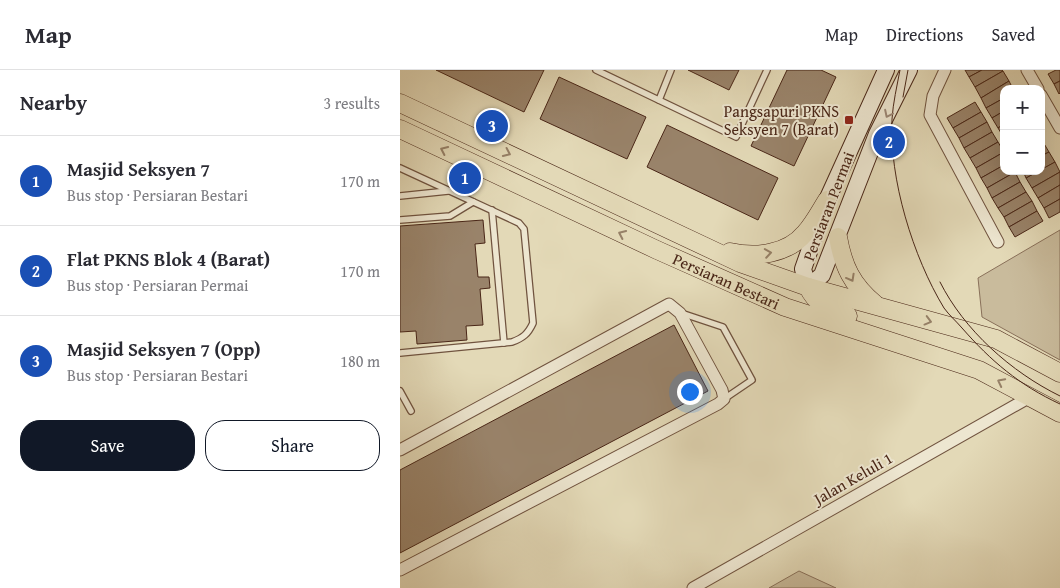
<!DOCTYPE html>
<html lang="en">
<head>
<meta charset="utf-8">
<style>
	:root { --surface:#fff; --page:#f2f2f3; --text:#2b2b33; --muted:#7c7c81; --line:#e1e1e2; --accent:#111827 }
	body { margin:0; font-family:"Gentium Book Plus",serif; background:var(--page); color:var(--text) }
	.controls { position:absolute; right:15px; top:15px; display:grid; overflow:hidden; border-radius:10px; box-shadow:0 5px 20px #0002 }
	.controls button { width:45px; height:45px; display:grid; place-items:center; padding:0; border:0; border-bottom:1px solid var(--line); background:var(--surface); color:var(--text); font:25px sans-serif }
	.you { position:absolute; left:289px; top:321px; width:18px; height:18px; margin:-12px; border:4px solid #fff; border-radius:50%; background:#1a73e8; box-shadow:0 0 0 8px #1a73e833 }
	.badge { display:grid; place-items:center; width:32px; height:32px; border-radius:50%; background:var(--accent); color:#fff; font-size:16px; font-weight:700 }
	.pin { position:absolute; translate:-50% -50%; border:2px solid #fff; box-shadow:0 1px 5px #0006 }
	.list { margin:0; padding:0; list-style:none }
	h2 { display:flex; justify-content:space-between; align-items:center; height:65px; margin:0; padding:0 20px; font-size:21px }
	h2 small { font-size:16px; font-weight:400; color:var(--muted) }
	.list li { display:grid; grid-template-columns:32px 1fr auto; gap:15px; align-items:center; box-sizing:border-box; height:90px; padding:0 20px; border-top:1px solid var(--line) }
	.list b { display:block; font-size:19px; white-space:nowrap }
	.list p { margin:0; font-size:16px; white-space:nowrap; color:var(--muted) }
	.list em { font-size:16px; font-style:normal; color:var(--muted) }
	.actions { display:flex; gap:10px; padding:15px 20px }
	.actions a { flex:1; padding:11px 0; border:1px solid var(--accent); border-radius:20px; text-align:center; font-size:18px; color:var(--accent) }
	.actions .main { background:var(--accent); color:#fff }
	.map { position:relative; flex:none; width:660px; height:518px; overflow:hidden }
	header { display:flex; align-items:center; gap:30px; box-sizing:border-box; height:70px; padding:0 25px; background:var(--surface); border-bottom:1px solid var(--line) }
	header strong { font-size:24px }
	nav { display:flex; gap:28px; margin-inline-start:auto; font-size:18px }
	main { display:flex }
	aside { flex:1; background:var(--surface) }
	.map>svg:first-child { display:block }
	.green { fill:#c9bb9c; stroke:#89705a }
	.building { fill:#99836a; stroke:#492617 }
	.lines { fill:none; stroke-linecap:round; stroke-linejoin:round }
	.lane-casing { stroke:#70533f; stroke-width:8 }
	.street-casing { stroke:#70533f; stroke-width:13 }
	.secondary-casing { stroke:#492617; stroke-width:18 }
	.primary-casing { stroke:#492617; stroke-width:19 }
	.lane { stroke:#ede6d0; stroke-width:5.5 }
	.street { stroke:#ede6d0; stroke-width:11 }
	.secondary { stroke:#ede6d0; stroke-width:16 }
	.primary { stroke:#e3d9b7; stroke-width:18 }
	.tram { stroke:#492617; stroke-width:1 }
	.oneway { stroke:#9b8674 }
	.oneway2 { stroke:#968067 }
	.poi-dot { fill:#8f2418; stroke:#ede6d0; stroke-width:2 }
	.labels { text-anchor:middle; stroke-width:4; stroke-linejoin:round; paint-order:stroke }
	.poi-label { font-size:16px; fill:#492617; stroke:#ede6d0; text-anchor:end }
	.street-label { font-size:16px; fill:#492617; stroke:#ede6d0 }
</style>
</head>
<body>
<header>
<strong>Map</strong>
<nav><a>Map</a><a>Directions</a><a>Saved</a></nav>
</header>
<main>
<aside>
<h2>Nearby<small>3 results</small></h2>
<ul class="list">
<li><span class="badge" style="background:#1a4fb4">1</span><div><b>Masjid Seksyen 7</b><p>Bus stop · Persiaran Bestari</p></div><em>170 m</em></li>
<li><span class="badge" style="background:#1a4fb4">2</span><div><b>Flat PKNS Blok 4 (Barat)</b><p>Bus stop · Persiaran Permai</p></div><em>170 m</em></li>
<li><span class="badge" style="background:#1a4fb4">3</span><div><b>Masjid Seksyen 7 (Opp)</b><p>Bus stop · Persiaran Bestari</p></div><em>180 m</em></li>
</ul>
<div class="actions"><a class="main">Save</a><a>Share</a></div>
</aside>
<div class="map">
<svg width="660" height="518" viewBox="0 0 660 518">
	<rect width="100%" height="100%" fill="#e3d9b7"/>
	<filter id="stains"><feTurbulence type="fractalNoise" baseFrequency=".004" numOctaves="4"/><feColorMatrix values="0 0 0 0 .2 0 0 0 0 .09 0 0 0 0 .02 0 0 0 .5 -.17"/></filter>
	<radialGradient id="worn" r=".72"><stop offset=".6" stop-color="#630" stop-opacity="0"/><stop offset="1" stop-color="#630" stop-opacity=".3"/></radialGradient>
	<g class="green">
		<path d="M660,160V290L582,247L578,208Z"/>
		<path d="M399,501L436,518H369Z"/>
	</g>
	<g class="building">
		<path d="M36,0H144L124,42Z"/>
		<path d="M288,0H339L329,20Z"/>
		<path d="M387,0H421L436,7L394,96L351,76Z"/>
		<path d="M565,0H582L569,7Z"/>
		<path d="M582,0H602L603,1L575,17L569,7Z"/>
		<path d="M656,0H660V11L654,14L648,4Z"/>
		<path d="M603,1L609,11L581,28L575,17Z"/>
		<path d="M159,7L246,47L227,89L140,49Z"/>
		<path d="M609,11L613,19H604V28L586,38L581,28Z"/>
		<path d="M660,11V23L659,24L654,14Z"/>
		<path d="M604,28V41L592,48L586,38Z"/>
		<path d="M575,32L581,42L553,58L547,48Z"/>
		<path d="M604,41V54L598,58L592,48Z"/>
		<path d="M581,42L587,52L559,68L553,58Z"/>
		<path d="M587,52L592,62L564,78L559,68Z"/>
		<path d="M604,54V68L598,58Z"/>
		<path d="M267,55L378,108L358,150L247,97Z"/>
		<path d="M592,62L598,72L570,88L564,78Z"/>
		<path d="M598,72L604,82L576,98L570,88Z"/>
		<path d="M643,72L649,82L641,86V73Z"/>
		<path d="M604,82V95L581,108L576,98Z"/>
		<path d="M649,82L655,92L641,100V86Z"/>
		<path d="M655,92L660,102L632,118L626,108Z"/>
		<path d="M604,95V101L615,102L587,118L581,108Z"/>
		<path d="M623,101H638L626,108Z"/>
		<path d="M615,102L620,112L592,128L587,118Z"/>
		<path d="M660,102V115L638,128L632,118Z"/>
		<path d="M620,112L626,122L598,138L592,128Z"/>
		<path d="M660,115V129L644,138L638,128Z"/>
		<path d="M626,122L632,131L604,147L598,138Z"/>
		<path d="M660,129V142L649,148L644,138Z"/>
		<path d="M632,131L637,141L609,157L604,147Z"/>
		<path d="M637,141L643,151L615,167L609,157Z"/>
		<path d="M83,150L85,173L75,174L78,207H89L90,218L80,219L83,255L66,256L67,270L17,274L16,261L0,262V156Z"/>
		<path d="M274,255L308,321L0,483V400Z"/>
	</g>
	<g class="lines">
		<g class="lane-casing">
			<g id="lane">
				<path d="M196,0L336,67L367,0"/>
				<path d="M259,30L271,0"/>
				<path d="M0,98L119,153L124,159L133,253C128,264 123,268 112,272L0,283"/>
				<path d="M0,126L48,121"/>
				<path d="M92,140L104,273"/>
				<path d="M0,150L50,146L73,132"/>
				<path d="M281,243L323,257L352,310L324,329"/>
				<path d="M0,321L11,341"/>
			</g>
		</g>
		<g class="street-casing">
			<g id="street">
				<path d="M545,0L533,26L530,45L598,172"/>
				<path d="M627,0L638,19"/>
				<path d="M641,25L660,58"/>
				<path d="M0,380L269,234L280,243L322,320L324,329L318,334L0,500"/>
				<path d="M293,518L630,327"/>
			</g>
		</g>
		<g class="secondary-casing">
			<path id="secondary" d="M486,0L427,130L403,199L408,217L422,205L477,64L509,0"/>
		</g>
		<g class="primary-casing">
			<g id="primary">
				<path d="M0,33L340,193L408,217L596,269L660,303"/>
				<path id="s1" d="M0,59L257,180L385,237L579,300L660,343"/>
				<path d="M438,167C443,196 452,215 475,234"/>
				<path d="M330,182C356,188 388,184 405,163C414,153 420,141 427,130"/>
				<path d="M408,217C416,235 430,239 448,246"/>
			</g>
		</g>
		<use href="#lane" class="lane"/>
		<use href="#street" class="street"/>
		<use href="#secondary" class="secondary"/>
		<use href="#primary" class="primary"/>
		<g class="tram">
			<path d="M500,0C497,16 493,33 492,49C489,109 513,187 544,238C549,245 556,251 562,258C591,291 619,315 660,334"/>
			<path d="M503,27L508,0"/>
			<path d="M540,212C564,260 611,302 660,326"/>
		</g>
	</g>
	<defs><path id="oneway-chevron" d="M-2-3.5L2.5 0L-2 3.5" fill="none" stroke-width="1.6" stroke-linecap="round" stroke-linejoin="round" transform="scale(1.25)"/></defs>
	<use class="oneway" href="#oneway-chevron" transform="translate(488 44) rotate(116)"/>
	<g class="oneway2">
		<use href="#oneway-chevron" transform="translate(44 80) rotate(-155)"/>
		<use href="#oneway-chevron" transform="translate(107 83) rotate(25)"/>
		<use href="#oneway-chevron" transform="translate(222 164) rotate(-155)"/>
		<use href="#oneway-chevron" transform="translate(368 183) rotate(-9)"/>
		<use href="#oneway-chevron" transform="translate(451 208) rotate(61)"/>
		<use href="#oneway-chevron" transform="translate(528 251) rotate(15)"/>
		<use href="#oneway-chevron" transform="translate(601 312) rotate(-153)"/>
	</g>
	<rect class="poi-dot" x="444" y="45" width="10" height="10" rx="2.5"/>
	<g class="labels">
		<g class="poi-label">
			<text x="439" y="47">Pangsapuri PKNS<tspan x="439" dy="18">Seksyen 7 (Barat)</tspan></text>
		</g>
		<g class="street-label">
			<text transform="translate(428 136) rotate(-69)" y="6">Persiaran Permai</text>
			<text dy="6" stroke="none"><textPath href="#s1" startOffset="360">Persiaran Bestari</textPath></text>
			<text transform="translate(453 408) rotate(-30)" y="6">Jalan Keluli 1</text>
		</g>
	</g>
	<rect width="100%" height="100%" filter="url(#stains)"/>
	<rect width="100%" height="100%" fill="url(#worn)"/>
</svg>
<div class="controls">
<button>+</button>
<button>−</button>
</div>
<div class="you"></div>
<div class="pin badge" style="left:65px;top:108px;background:#1a4fb4">1</div>
<div class="pin badge" style="left:489px;top:72px;background:#1a4fb4">2</div>
<div class="pin badge" style="left:92px;top:56px;background:#1a4fb4">3</div>
</div>
</main>
</body>
</html>
